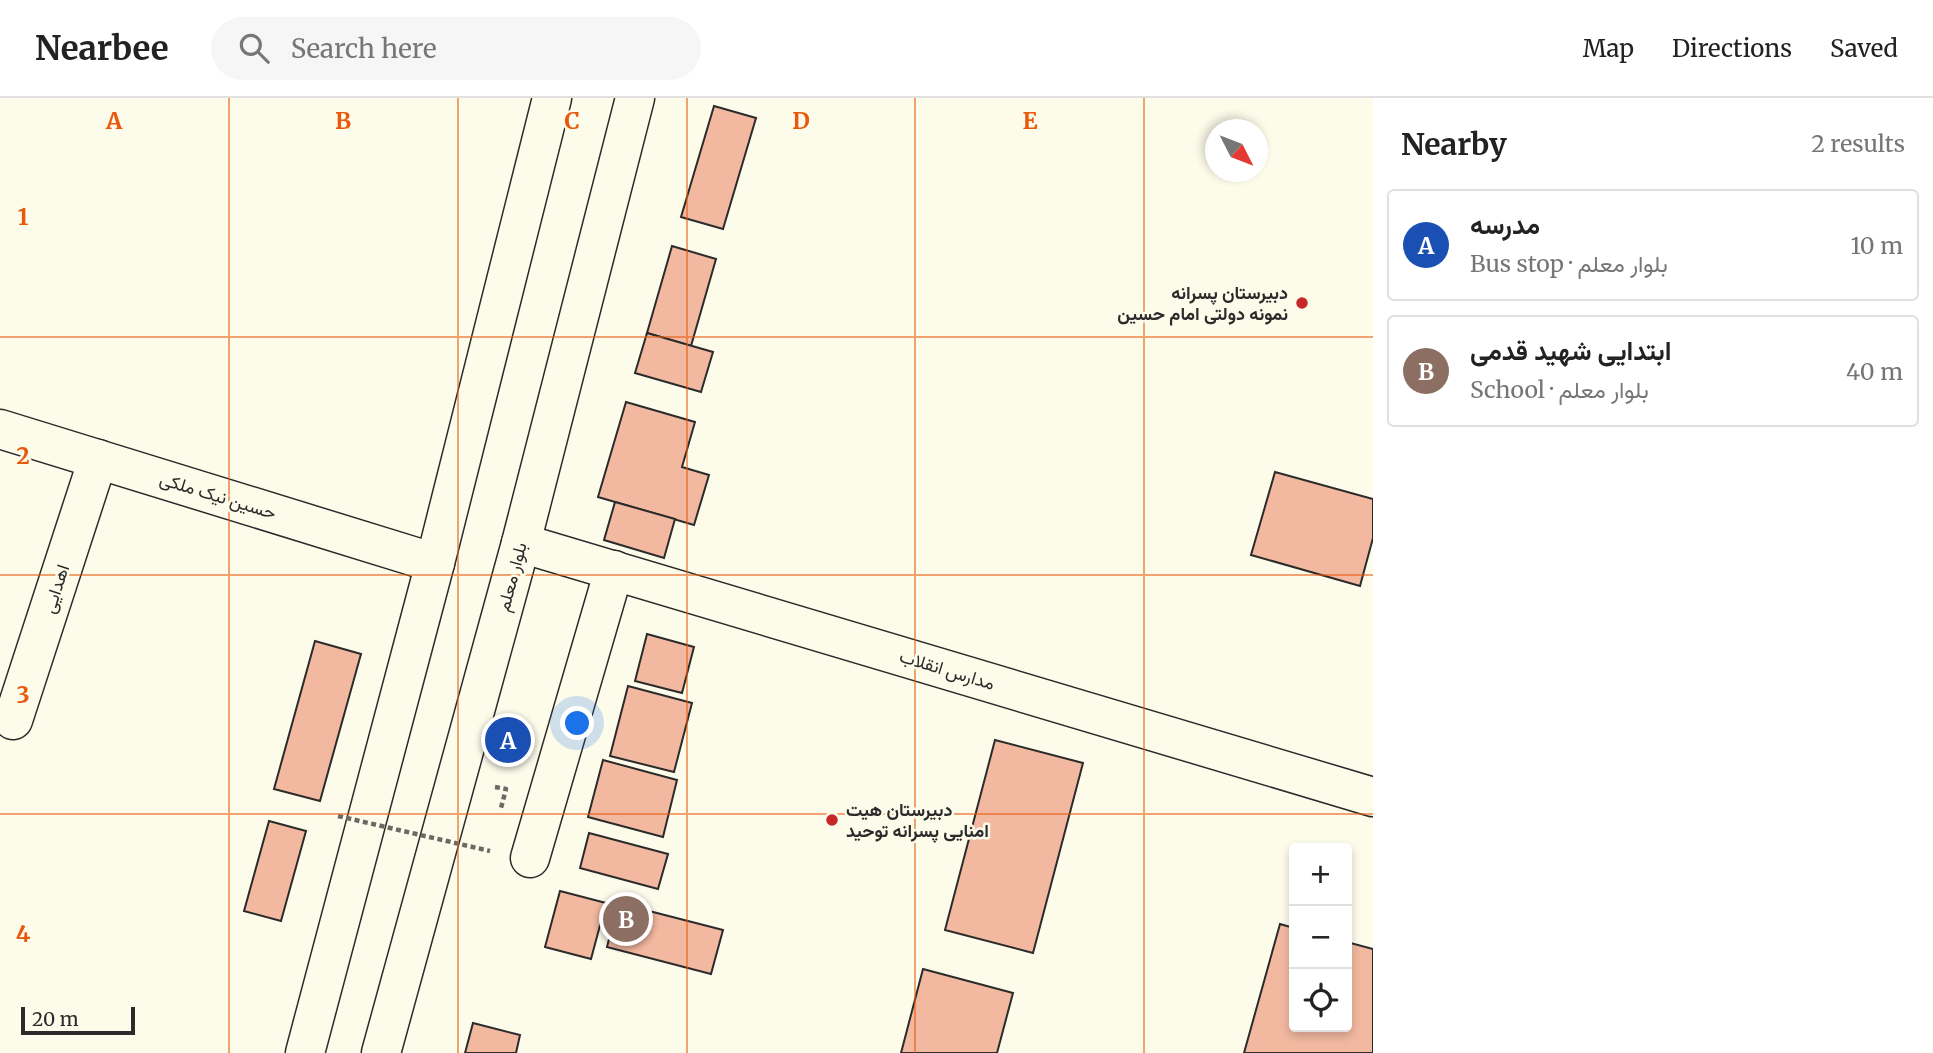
<!DOCTYPE html>
<html lang="en">
<head>
<meta charset="utf-8">
<style>
	:root { --surface:#fff; --page:#f6f6f6; --text:#222; --muted:#767676; --line:#e0e0e0; --accent:#c62828 }
	body { margin:0; font-family:Merriweather,Vazirmatn,serif; background:var(--page); color:var(--text) }
	.controls { position:absolute; right:21px; bottom:21px; display:grid; overflow:hidden; border-radius:7px; box-shadow:0 4px 10px #0003 }
	.controls button { width:63px; height:63px; display:grid; place-items:center; padding:0; border:0; border-bottom:2px solid var(--line); background:var(--surface); color:var(--text); font:35px sans-serif }
	.compass { position:absolute; left:1205px; top:21px; width:63px; height:63px; border-radius:50%; background:var(--surface); box-shadow:0 4px 10px #0003; rotate:132deg }
	.scale { position:absolute; left:21px; bottom:18px; width:114px; box-sizing:border-box; padding-left:7px; border:4px solid #2b2b2b; border-top:0; font-size:19px; line-height:24px; white-space:nowrap; color:#2b2b2b; -webkit-text-stroke:5px #fdfbea; paint-order:stroke }
	.you { position:absolute; left:578px; top:626px; width:24px; height:24px; margin:-18px; border:5px solid #fff; border-radius:50%; background:#1a73e8; box-shadow:0 0 0 10px #1a73e833 }
	.badge { display:grid; place-items:center; width:46px; height:46px; border-radius:50%; background:var(--accent); color:#fff; font-size:23px; font-weight:700 }
	.pin { position:absolute; translate:-50% -50%; border:4px solid #fff; box-shadow:0 2px 7px #0006 }
	.list { margin:0; padding:0; list-style:none }
	h2 { display:flex; justify-content:space-between; align-items:center; height:91px; margin:0; padding:0 28px; font-size:30px }
	h2 small { font-size:23px; font-weight:400; color:var(--muted) }
	.list li { display:grid; grid-template-columns:46px 1fr auto; gap:21px; align-items:center; box-sizing:border-box; height:112px; margin:0 14px 14px; padding:0 14px; border:2px solid var(--line); border-radius:7px }
	.list b { display:block; font-size:26px; white-space:nowrap }
	.list p { margin:0; font-size:23px; white-space:nowrap; color:var(--muted) }
	.list em { font-size:23px; font-style:normal; color:var(--muted) }
	.icon { flex:none; width:38px; height:38px; fill:none; stroke:currentColor; stroke-width:2; stroke-linecap:round; stroke-linejoin:round }
	.map { position:relative; flex:none; width:1373px; height:955px; overflow:hidden }
	header { display:flex; align-items:center; gap:42px; box-sizing:border-box; height:98px; padding:0 35px; background:var(--surface); border-bottom:2px solid var(--line) }
	header strong { font-size:33px }
	nav { display:flex; gap:38px; margin-inline-start:auto; font-size:24px }
	.search { width:490px; height:63px; background:var(--page); display:flex; align-items:center; gap:18px; box-sizing:border-box; padding:0 24px; border-radius:38px; color:var(--muted); font-size:26px }
	main { display:flex }
	aside { flex:1; background:var(--surface) }
	.map>svg:first-child { display:block }
	.building { fill:#f2b8a0; stroke:#2b2b2b; stroke-width:2 }
	.lines { fill:none; stroke-linecap:round; stroke-linejoin:round }
	.minor-casing { stroke:#2b2b2b; stroke-width:41 }
	.major-casing { stroke:#2b2b2b; stroke-width:41 }
	.path { stroke:#6a6964; stroke-width:4.5; stroke-dasharray:5 3.5; stroke-linecap:butt }
	.minor { stroke:#fdfbea; stroke-width:38 }
	.major { stroke:#fdfbea; stroke-width:38 }
	.path-bridge { stroke:#6a6964; stroke-width:4.5; stroke-dasharray:5 3.5; stroke-linecap:butt }
	.grid { fill:none; stroke:#e8590c; stroke-width:2; stroke-opacity:0.55 }
	.poi-dot { fill:#c62828; stroke:#fdfbea; stroke-width:2.5 }
	.labels { text-anchor:middle; stroke-width:5; stroke-linejoin:round; paint-order:stroke }
	.poi-label { font-size:18px; font-weight:bold; fill:#2b2b2b; stroke:#fdfbea; text-anchor:end }
	.street-label { font-size:18px; fill:#2b2b2b; stroke:#fdfbea }
	.grid-label { font-size:23px; text-anchor:middle; font-weight:bold; fill:#e8590c; stroke:#fdfbea; stroke-width:5; stroke-linejoin:round; paint-order:stroke }
</style>
</head>
<body>
<header>
<strong>Nearbee</strong>
<div class="search"><svg class="icon" aria-label="search" viewBox="0 0 24 24"><circle cx="10" cy="10" r="6"/><path d="M15 15l6 6"/></svg>Search here</div>
<nav><a>Map</a><a>Directions</a><a>Saved</a></nav>
</header>
<main>
<div class="map">
<svg width="1373" height="955" viewBox="0 0 1373 955">
	<rect width="100%" height="100%" fill="#fdfbea"/>
	<g class="building">
		<path d="M714,8L756,20L723,131L681,119Z"/>
		<path d="M672,148L716,161L691,248L647,235Z"/>
		<path d="M647,235L713,254L701,294L635,275Z"/>
		<path d="M626,304L695,324L682,369L709,377L694,427L598,399Z"/>
		<path d="M1275,374L1373,401V440L1360,488L1251,457Z"/>
		<path d="M615,404L675,421L664,460L604,442Z"/>
		<path d="M647,536L694,549L682,595L635,583Z"/>
		<path d="M315,543L361,556L320,703L274,691Z"/>
		<path d="M628,588L692,605L674,674L610,658Z"/>
		<path d="M995,642L1083,665L1033,855L945,832Z"/>
		<path d="M603,662L677,682L663,739L588,719Z"/>
		<path d="M269,723L306,733L281,823L244,813Z"/>
		<path d="M589,735L668,756L658,791L580,770Z"/>
		<path d="M560,793L606,805L591,861L545,849Z"/>
		<path d="M618,805L723,832L711,876L607,849Z"/>
		<path d="M1280,826L1294,830V929H1347V844L1373,851V955H1244Z"/>
		<path d="M923,871L1013,895L997,955H901Z"/>
		<path d="M473,925L520,937L516,955H465Z"/>
	</g>
	<g class="lines">
		<g class="minor-casing">
			<g id="minor">
				<path d="M0,331L435,465"/>
				<path d="M521,445L1373,699"/>
				<path d="M13,622L98,361"/>
				<path d="M530,760L614,472"/>
			</g>
		</g>
		<g class="major-casing">
			<g id="major">
				<path d="M305,955L435,465L552,0"/>
				<path d="M381,955L521,445L635,0"/>
			</g>
		</g>
		<path class="path" d="M495,689L506,691L501,710"/>
		<use href="#minor" class="minor"/>
		<use href="#major" class="major"/>
		<path class="path-bridge" d="M338,718L490,753"/>
	</g>
	<path class="grid" d="M229,0V955M458,0V955M687,0V955M915,0V955M1144,0V955M0,239H1373M0,477H1373M0,716H1373"/>
	<g class="poi-dot">
		<circle cx="1302" cy="205" r="7"/>
		<circle cx="832" cy="722" r="7"/>
	</g>
	<g class="labels">
		<g class="poi-label">
			<text x="1288" y="201">دبیرستان پسرانه<tspan x="1288" dy="21">نمونه دولتی امام حسین</tspan></text>
			<text x="846" y="718" text-anchor="start">دبیرستان هیت<tspan x="846" dy="21">امنایی پسرانه توحید</tspan></text>
		</g>
		<g class="street-label">
			<text transform="translate(218 398) rotate(17)" y="6">حسین نیک ملکی</text>
			<text transform="translate(512 479) rotate(-75)" y="6">بلوار معلم</text>
			<text transform="translate(56 491) rotate(-72)" y="6">اهدایی</text>
			<text transform="translate(947 572) rotate(17)" y="6">مدارس انقلاب</text>
		</g>
	</g>
	<g class="grid-label">
		<text x="114" y="31">A</text>
		<text x="343" y="31">B</text>
		<text x="572" y="31">C</text>
		<text x="801" y="31">D</text>
		<text x="1030" y="31">E</text>
		<text x="23" y="127">1</text>
		<text x="23" y="366">2</text>
		<text x="23" y="605">3</text>
		<text x="23" y="844">4</text>
	</g>
</svg>
<div class="controls">
<button>+</button>
<button>−</button>
<button><svg class="icon" aria-label="locate" viewBox="0 0 24 24"><circle cx="12" cy="12" r="6"/><path d="M12 2v4M12 18v4M2 12h4M18 12h4"/></svg></button>
</div>
<svg class="compass" viewBox="-18 -18 36 36"><path d="M0-13l5 13h-10z" fill="#e53935"/><path d="M0 13l5-13h-10z" fill="#767676"/></svg>
<div class="scale">20 m</div>
<div class="you"></div>
<div class="pin badge" style="left:508px;top:642px;background:#1a4fb4">A</div>
<div class="pin badge" style="left:626px;top:821px;background:#8d6e63">B</div>
</div>
<aside>
<h2>Nearby<small>2 results</small></h2>
<ul class="list">
<li><span class="badge" style="background:#1a4fb4">A</span><div><b>مدرسه</b><p>Bus stop · بلوار معلم</p></div><em>10 m</em></li>
<li><span class="badge" style="background:#8d6e63">B</span><div><b>ابتدایی شهید قدمی</b><p>School · بلوار معلم</p></div><em>40 m</em></li>
</ul>
</aside>
</main>
</body>
</html>
